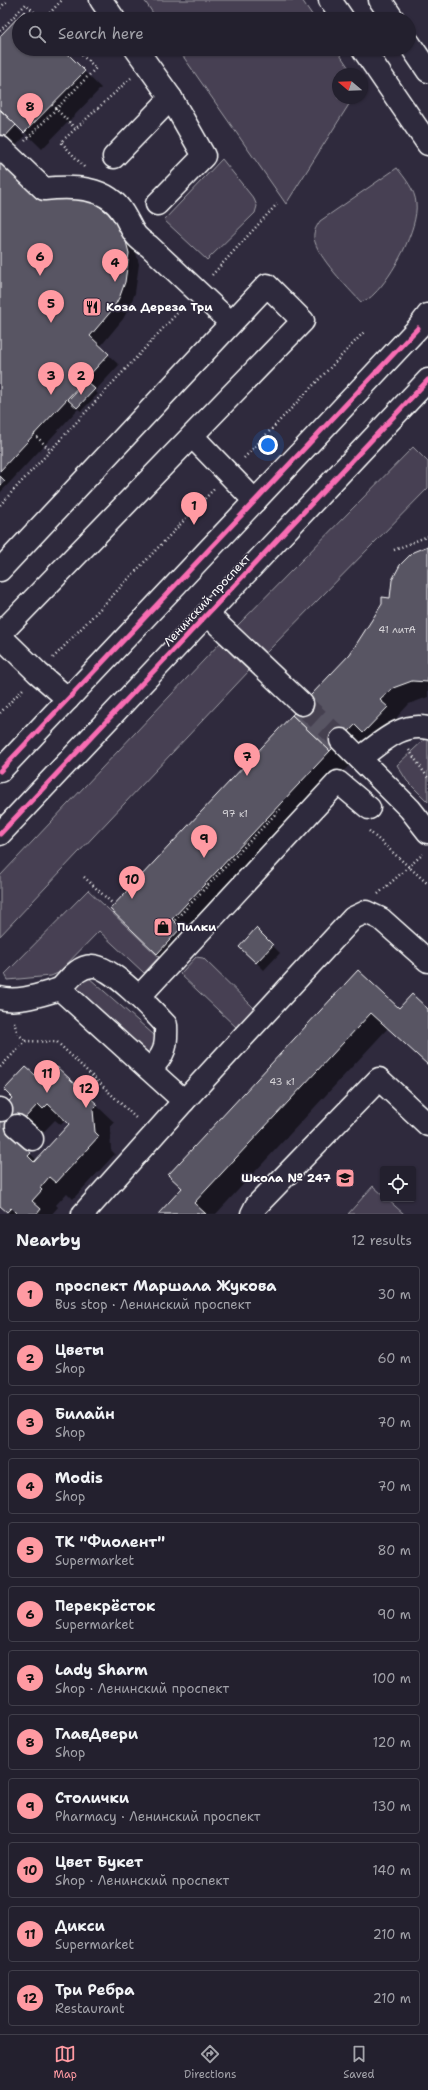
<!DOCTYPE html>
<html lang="en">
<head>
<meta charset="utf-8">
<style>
	:root { --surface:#23202e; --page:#2f2d3a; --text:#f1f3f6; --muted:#a3a3aa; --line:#403e4a; --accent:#ff9aa2 }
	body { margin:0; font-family:"Shantell Sans",sans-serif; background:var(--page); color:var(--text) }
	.controls { position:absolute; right:12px; bottom:12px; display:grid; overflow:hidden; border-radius:4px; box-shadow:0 1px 3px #0004 }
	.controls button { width:36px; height:36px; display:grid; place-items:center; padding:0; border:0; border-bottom:1px solid var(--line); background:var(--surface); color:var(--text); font:20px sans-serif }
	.compass { position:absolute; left:332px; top:68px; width:36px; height:36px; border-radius:50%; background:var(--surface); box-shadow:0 1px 3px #0004; rotate:289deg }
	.you { position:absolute; left:268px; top:445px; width:14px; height:14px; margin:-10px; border:3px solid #fff; border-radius:50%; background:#1a73e8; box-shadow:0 0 0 6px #1a73e833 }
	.badge { display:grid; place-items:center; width:26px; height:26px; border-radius:50%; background:var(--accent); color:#111; font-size:13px; font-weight:700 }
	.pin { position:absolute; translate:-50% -33px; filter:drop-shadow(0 1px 2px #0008) }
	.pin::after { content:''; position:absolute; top:21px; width:14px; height:12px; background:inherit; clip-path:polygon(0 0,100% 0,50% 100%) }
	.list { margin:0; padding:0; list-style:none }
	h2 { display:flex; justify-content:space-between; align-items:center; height:52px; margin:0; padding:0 16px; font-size:17px }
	h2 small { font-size:13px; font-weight:400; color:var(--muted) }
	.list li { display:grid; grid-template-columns:26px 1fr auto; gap:12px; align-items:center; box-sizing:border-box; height:56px; margin:0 8px 8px; padding:0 8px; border:1px solid var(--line); border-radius:4px }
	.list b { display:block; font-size:15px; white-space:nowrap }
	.list p { margin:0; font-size:13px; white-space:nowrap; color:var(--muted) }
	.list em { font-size:13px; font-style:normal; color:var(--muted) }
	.icon { flex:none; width:22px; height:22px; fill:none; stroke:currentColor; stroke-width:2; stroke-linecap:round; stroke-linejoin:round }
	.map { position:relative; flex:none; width:428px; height:1214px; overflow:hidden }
	.search { position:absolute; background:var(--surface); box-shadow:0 1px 3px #0004; left:12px; right:12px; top:12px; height:44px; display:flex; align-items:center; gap:10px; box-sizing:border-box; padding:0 14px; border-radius:22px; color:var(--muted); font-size:15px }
	.sheet { height:820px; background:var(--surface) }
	nav { display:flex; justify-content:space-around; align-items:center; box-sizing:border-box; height:56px; border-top:1px solid var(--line); background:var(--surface); font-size:11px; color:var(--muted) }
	nav a { display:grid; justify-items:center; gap:2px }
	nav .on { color:var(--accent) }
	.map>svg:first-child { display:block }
	.green { fill:#464152; stroke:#a2a0a8 }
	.shadow { fill:#0007; fill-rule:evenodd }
	.building { fill:#595564; stroke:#fff; fill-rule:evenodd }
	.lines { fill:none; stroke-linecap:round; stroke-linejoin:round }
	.minor-tunnel { stroke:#443f50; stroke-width:22; stroke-dasharray:22 11; stroke-linecap:butt }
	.minor-casing { stroke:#fff; stroke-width:25 }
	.major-casing { stroke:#fff; stroke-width:25 }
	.path { stroke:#fff; stroke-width:2.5; stroke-dasharray:1 3; stroke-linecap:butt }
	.minor { stroke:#2f2a3d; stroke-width:22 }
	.major { stroke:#2f2a3d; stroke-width:22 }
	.cycleway-casing { stroke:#2f2a3d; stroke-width:8 }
	.cycleway { stroke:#f96db3; stroke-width:5 }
	.labels { text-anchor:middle; stroke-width:3; stroke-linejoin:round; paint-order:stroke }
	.number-label { font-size:10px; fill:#d6d4d8 }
	.poi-label { font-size:12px; font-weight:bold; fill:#fff; stroke:#2f2a3d; text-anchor:start }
	.street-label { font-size:12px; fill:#fff; stroke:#2f2a3d }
</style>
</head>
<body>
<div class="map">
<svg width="428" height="1214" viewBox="0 0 428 1214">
	<rect width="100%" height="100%" fill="#2f2a3d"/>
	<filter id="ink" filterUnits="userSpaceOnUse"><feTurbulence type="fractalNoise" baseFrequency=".025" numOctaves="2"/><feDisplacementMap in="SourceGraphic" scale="8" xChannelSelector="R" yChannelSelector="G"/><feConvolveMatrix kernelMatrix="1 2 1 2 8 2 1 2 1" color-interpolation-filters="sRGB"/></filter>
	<g filter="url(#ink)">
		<g class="green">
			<path d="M144,0H302L315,19H157Z"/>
			<path d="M178,49H336L353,74H338V98H353L286,204Z"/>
			<path d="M222,159L254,199L257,206L255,213L207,260L164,220Z"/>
			<path d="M397,168C405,178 415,190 416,203C419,228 392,277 374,294C371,298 366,300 361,302C348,288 317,257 314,238C313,231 317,226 320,221Z"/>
			<path d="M413,447L428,462V488L265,654L237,626Z"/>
			<path d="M220,643L249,671L0,936V876Z"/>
			<path d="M428,736V802L407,781L397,765Z"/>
			<path d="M88,890L159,957L144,973L99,931L58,973L51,976L8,980L5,974L9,970Z"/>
			<path d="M196,957L203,958L255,1009L237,1028L180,974Z"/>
			<path d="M88,977L154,1035C158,1044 156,1051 145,1052L76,990L74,985Z"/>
			<path d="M373,1186L383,1195V1199H387L404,1214H348Z"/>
		</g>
		<g class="shadow">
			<path d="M24,13L31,19H19V49H61L101,88L42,149L0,108V38Z"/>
			<path d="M0,111L25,136L0,163L43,202L108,213L133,242L139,264L135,293L130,306L123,319L100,347L119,365L95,391L98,394L81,411L78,409L0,493Z"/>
			<path d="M428,547V697L409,704L397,717L404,725L372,741L188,936L174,970L128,925L351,654Z"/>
			<path d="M256,929L280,953L264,970L240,946Z"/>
			<path d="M358,971L399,1010H428V1065L388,1028L216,1214H159L183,1188Z"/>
			<path d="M57,1068L114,1122L110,1127L111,1150L115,1154L73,1199L67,1193L56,1205L58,1207L52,1214H9L0,1205V1113L43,1083ZM55,1120L61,1125L65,1120L70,1124L37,1160L26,1150Z"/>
		</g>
		<g class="building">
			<path d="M24,11L32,19H19V49H63L85,71L24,133L0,109V36Z"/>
			<path d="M0,110L16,125L0,142Z"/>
			<path d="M0,161L43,200L55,196L91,200L108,213L123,230L129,253L125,282L120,296L113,309L90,336L109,354L0,471Z"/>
			<path d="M86,381L95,389L77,408L68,400Z"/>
			<path d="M0,476L5,481L0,486Z"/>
			<path d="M428,546V682L412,681L393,688L380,700L388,707L363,733L355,725L330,751L292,715L350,654L382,604V597L390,598L392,580L400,565L413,552Z"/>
			<path d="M292,715L330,751L172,919L181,928L157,954L110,909Z"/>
			<path d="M256,928L273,945L256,963L239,947Z"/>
			<path d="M358,970L399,1008L412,994L428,1009V1065L371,1013L194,1203L206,1214H158L182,1188L168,1175Z"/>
			<path d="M26,1067L43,1082L57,1067L98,1105L93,1110L95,1132L99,1136L56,1183L49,1177L40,1188L42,1190L32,1201L41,1209L37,1214H17L11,1208L7,1212L0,1206V1111L12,1098L4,1090ZM38,1104L43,1109L48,1104L69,1124L34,1162L28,1156L31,1153L10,1134Z"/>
		</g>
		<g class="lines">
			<path class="minor-tunnel" d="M302,704L341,740"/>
			<g class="minor-casing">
				<g id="minor">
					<path d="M101,0L114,19"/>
					<path d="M0,147L44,189C72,186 107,186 123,213C133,229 132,236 149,246L231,323"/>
					<path d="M114,157L171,98L136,49"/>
					<path d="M157,204L204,156L171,98"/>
					<path d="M192,436L255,501"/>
					<path d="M0,570L267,285L303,321L0,634"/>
					<path d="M207,614L302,704"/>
					<path d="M0,636L38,673L68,699"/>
					<path d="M341,740L410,809L428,832"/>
					<path d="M360,758C381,743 401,722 428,728"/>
					<path d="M60,989C70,979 77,967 92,966C110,964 154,1012 166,1025C167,1047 165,1054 150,1070"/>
					<path d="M139,997L338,782L369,808"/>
					<path d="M0,998C19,1003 42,994 60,989L184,1101"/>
					<path d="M0,1109L1,1110"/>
					<path d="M17,1126L32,1139"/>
					<path d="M83,1214L184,1101L353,918L366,912L381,919L428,961"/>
					<path d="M252,1214L256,1206L379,1079L428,1125"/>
				</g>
			</g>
			<g class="major-casing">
				<g id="major">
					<path d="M330,0L343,19"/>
					<path d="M380,0L393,19"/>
					<path d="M409,43L428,71"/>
					<path d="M363,49L428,144"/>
					<path d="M0,771L418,328L428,315"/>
					<path d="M0,834L428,380"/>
				</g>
			</g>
			<g class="path">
				<path d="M0,8L8,0"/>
				<path d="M44,19L62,0"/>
				<path d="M0,31L26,4L41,19"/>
				<path d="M52,105L75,128"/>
				<path d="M25,141L96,68L75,49"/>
				<path d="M84,167L61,142L131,78"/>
				<path d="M212,275L277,204"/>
				<path d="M34,434L50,450"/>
				<path d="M244,458L365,331"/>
				<path d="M0,505L182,308"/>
				<path d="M394,550L428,536"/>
				<path d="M53,658L214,489"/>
				<path d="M0,713L23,689"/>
				<path d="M409,750L428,778"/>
				<path d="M369,831L428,884"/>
				<path d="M84,877L113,904"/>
				<path d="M378,894L423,854"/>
				<path d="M175,920L282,807"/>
				<path d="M14,1022L18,1034L26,1041"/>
				<path d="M0,1067L26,1041L57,1042L138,1120"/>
			</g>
			<use href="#minor" class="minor"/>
			<use href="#major" class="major"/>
			<g class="cycleway-casing">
				<g id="cycleway">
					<path d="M0,771L418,328"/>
					<path d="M0,834L428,380"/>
				</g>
			</g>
			<use href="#cycleway" class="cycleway"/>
		</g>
	</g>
	<defs>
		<g id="restaurant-square" transform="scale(1)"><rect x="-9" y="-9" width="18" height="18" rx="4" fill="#ff9aa2" stroke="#2f2a3d"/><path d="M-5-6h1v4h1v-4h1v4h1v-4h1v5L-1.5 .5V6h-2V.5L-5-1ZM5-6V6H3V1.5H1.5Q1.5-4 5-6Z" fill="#111"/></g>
		<g id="shop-square" transform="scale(1)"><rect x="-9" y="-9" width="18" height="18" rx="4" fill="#ff9aa2" stroke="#2f2a3d"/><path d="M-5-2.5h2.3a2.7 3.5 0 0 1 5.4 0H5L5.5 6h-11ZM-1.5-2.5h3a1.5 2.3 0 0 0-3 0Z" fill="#111"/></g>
		<g id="school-square" transform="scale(1)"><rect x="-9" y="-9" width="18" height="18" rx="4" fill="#ff9aa2" stroke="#2f2a3d"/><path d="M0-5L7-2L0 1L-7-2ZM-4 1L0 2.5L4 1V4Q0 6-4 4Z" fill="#111"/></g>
	</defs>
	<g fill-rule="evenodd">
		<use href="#restaurant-square" x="92" y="307"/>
		<use href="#shop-square" x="163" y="927"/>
		<use href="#school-square" x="345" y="1178"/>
	</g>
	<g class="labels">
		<g class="number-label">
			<text x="397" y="633">41 литА</text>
			<text x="235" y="817">97 к1</text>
			<text x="282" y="1085">43 к1</text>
		</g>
		<g class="poi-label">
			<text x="106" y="311">Коза Дереза Три</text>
			<text x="177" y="931">Пилки</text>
			<text x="331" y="1182" text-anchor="end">Школа № 247</text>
		</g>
		<g class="street-label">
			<text transform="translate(207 600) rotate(-47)" y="4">Ленинский проспект</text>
		</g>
	</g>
</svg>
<div class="controls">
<button><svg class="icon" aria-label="locate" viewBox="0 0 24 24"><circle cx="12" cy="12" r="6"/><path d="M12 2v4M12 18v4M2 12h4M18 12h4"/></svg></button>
</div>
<svg class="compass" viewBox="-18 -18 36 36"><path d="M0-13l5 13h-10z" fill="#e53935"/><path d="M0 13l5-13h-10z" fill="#a3a3aa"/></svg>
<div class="you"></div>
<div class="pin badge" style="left:194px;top:525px">1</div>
<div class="pin badge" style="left:81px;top:395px">2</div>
<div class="pin badge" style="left:51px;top:395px">3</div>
<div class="pin badge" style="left:115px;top:282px">4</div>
<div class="pin badge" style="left:51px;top:323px">5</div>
<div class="pin badge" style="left:40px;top:276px">6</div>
<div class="pin badge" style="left:247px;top:776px">7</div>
<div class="pin badge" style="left:30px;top:126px">8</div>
<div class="pin badge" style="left:204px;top:858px">9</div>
<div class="pin badge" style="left:132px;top:899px">10</div>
<div class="pin badge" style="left:47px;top:1093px">11</div>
<div class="pin badge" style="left:86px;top:1108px">12</div>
<div class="search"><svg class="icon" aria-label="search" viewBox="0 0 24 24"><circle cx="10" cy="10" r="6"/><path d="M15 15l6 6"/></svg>Search here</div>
</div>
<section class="sheet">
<h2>Nearby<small>12 results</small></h2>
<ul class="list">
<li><span class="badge">1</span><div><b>проспект Маршала Жукова</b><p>Bus stop · Ленинский проспект</p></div><em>30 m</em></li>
<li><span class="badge">2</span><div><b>Цветы</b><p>Shop</p></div><em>60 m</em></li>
<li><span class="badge">3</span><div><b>Билайн</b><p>Shop</p></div><em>70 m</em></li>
<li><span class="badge">4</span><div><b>Modis</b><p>Shop</p></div><em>70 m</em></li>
<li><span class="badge">5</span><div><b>ТК &quot;Фиолент&quot;</b><p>Supermarket</p></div><em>80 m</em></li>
<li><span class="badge">6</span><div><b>Перекрёсток</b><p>Supermarket</p></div><em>90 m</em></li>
<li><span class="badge">7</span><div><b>Lady Sharm</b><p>Shop · Ленинский проспект</p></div><em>100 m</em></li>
<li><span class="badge">8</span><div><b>ГлавДвери</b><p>Shop</p></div><em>120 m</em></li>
<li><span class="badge">9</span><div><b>Столички</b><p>Pharmacy · Ленинский проспект</p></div><em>130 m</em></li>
<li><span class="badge">10</span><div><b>Цвет Букет</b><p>Shop · Ленинский проспект</p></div><em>140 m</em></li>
<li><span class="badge">11</span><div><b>Дикси</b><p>Supermarket</p></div><em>210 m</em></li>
<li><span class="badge">12</span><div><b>Три Ребра</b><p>Restaurant</p></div><em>210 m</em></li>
</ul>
</section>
<nav>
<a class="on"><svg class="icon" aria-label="map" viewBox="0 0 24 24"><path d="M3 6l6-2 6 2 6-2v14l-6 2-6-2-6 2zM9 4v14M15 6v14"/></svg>Map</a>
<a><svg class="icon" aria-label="directions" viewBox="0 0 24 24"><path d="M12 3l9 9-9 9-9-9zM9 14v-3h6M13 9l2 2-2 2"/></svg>Directions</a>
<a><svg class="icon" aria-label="saved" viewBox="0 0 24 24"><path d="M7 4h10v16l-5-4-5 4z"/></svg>Saved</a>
</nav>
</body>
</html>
